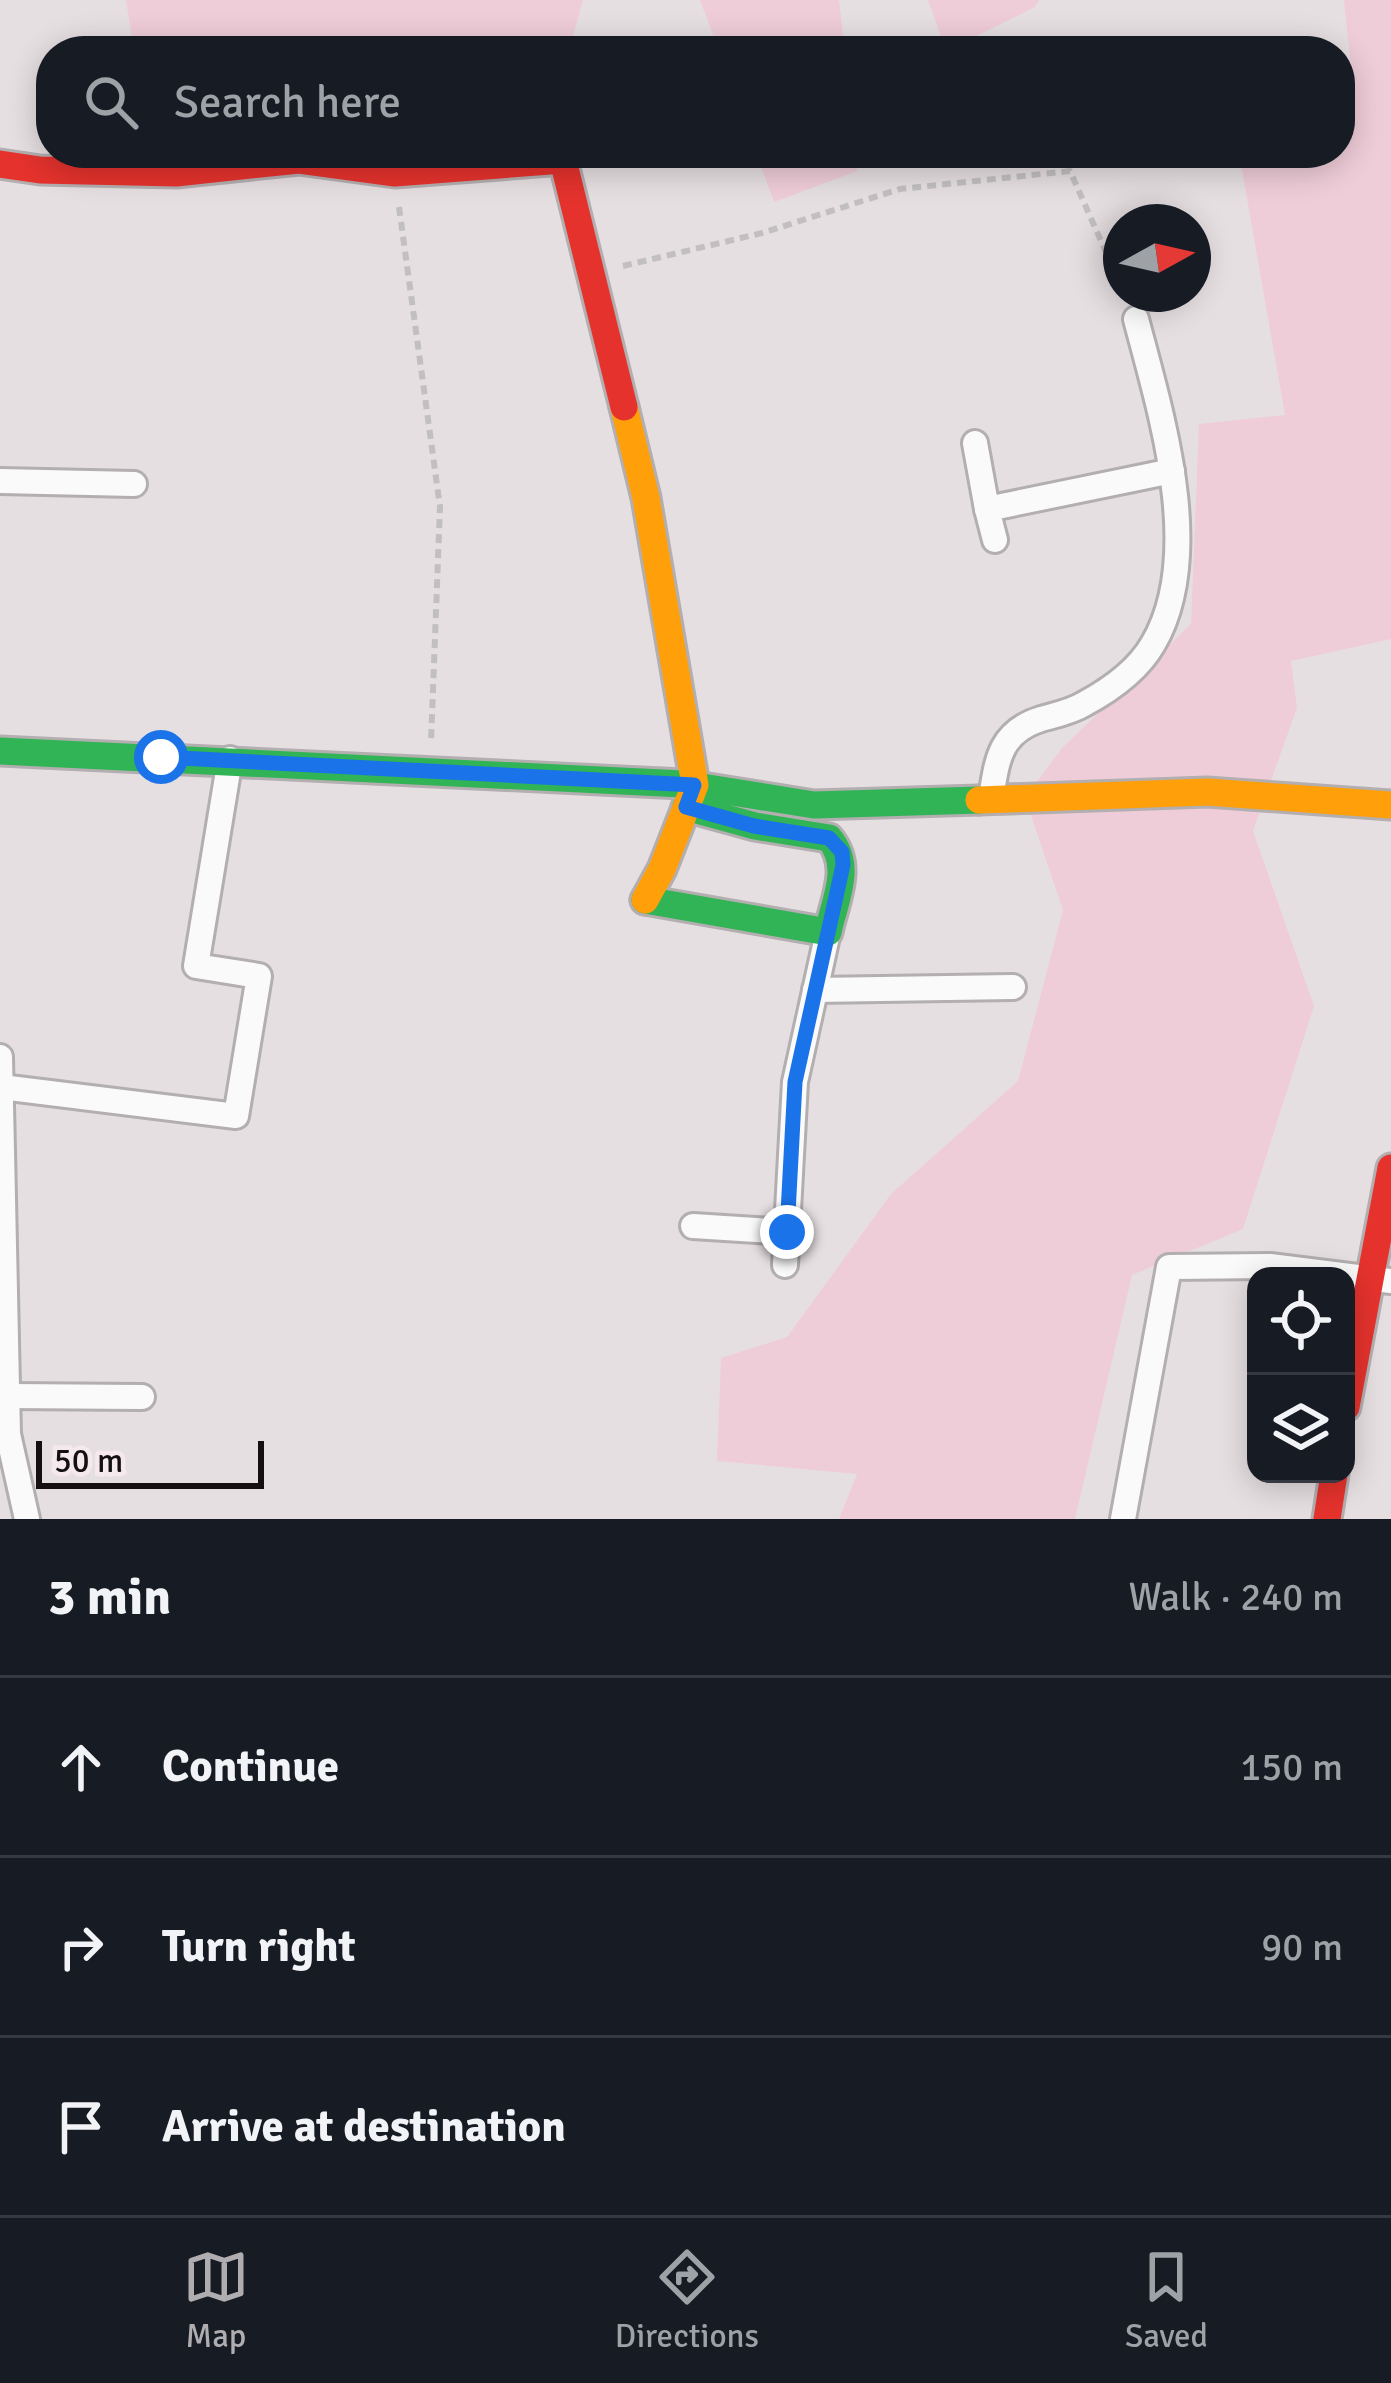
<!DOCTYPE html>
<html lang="en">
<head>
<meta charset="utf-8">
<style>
	:root { --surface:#171b24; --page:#20242c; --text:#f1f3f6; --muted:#9ea1a6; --line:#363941; --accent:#afadb0 }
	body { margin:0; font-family:Signika,sans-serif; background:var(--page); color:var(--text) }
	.controls { position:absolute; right:36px; bottom:36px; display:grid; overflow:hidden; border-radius:24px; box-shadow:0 6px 30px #0003 }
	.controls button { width:108px; height:108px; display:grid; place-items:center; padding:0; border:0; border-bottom:3px solid var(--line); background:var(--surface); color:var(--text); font:60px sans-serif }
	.compass { position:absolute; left:1103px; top:204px; width:108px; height:108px; border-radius:50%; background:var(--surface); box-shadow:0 6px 30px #0003; rotate:82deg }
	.scale { position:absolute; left:36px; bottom:30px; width:228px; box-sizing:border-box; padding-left:12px; border:6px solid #141011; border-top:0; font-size:33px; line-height:42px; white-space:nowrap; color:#141011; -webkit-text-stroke:9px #f6e9ed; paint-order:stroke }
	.stop { position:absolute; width:36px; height:36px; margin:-27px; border:9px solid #1a73e8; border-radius:50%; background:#fff }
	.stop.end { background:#1a73e8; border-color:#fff; box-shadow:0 3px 12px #0008 }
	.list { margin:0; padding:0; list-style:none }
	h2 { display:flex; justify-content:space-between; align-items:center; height:156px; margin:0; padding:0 48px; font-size:51px }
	h2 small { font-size:39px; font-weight:400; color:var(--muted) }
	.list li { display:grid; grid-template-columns:78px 1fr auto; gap:36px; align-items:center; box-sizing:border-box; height:180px; padding:0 48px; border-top:3px solid var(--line) }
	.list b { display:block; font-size:45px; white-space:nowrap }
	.list em { font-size:39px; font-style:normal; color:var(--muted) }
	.icon { flex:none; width:66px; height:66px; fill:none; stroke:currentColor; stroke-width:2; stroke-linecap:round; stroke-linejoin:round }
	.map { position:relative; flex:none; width:1391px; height:1519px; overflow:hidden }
	.search { position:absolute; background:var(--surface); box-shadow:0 6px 30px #0003; left:36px; right:36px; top:36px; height:132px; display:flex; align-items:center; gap:30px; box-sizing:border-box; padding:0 42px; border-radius:48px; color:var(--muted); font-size:45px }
	.sheet { height:696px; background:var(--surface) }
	nav { display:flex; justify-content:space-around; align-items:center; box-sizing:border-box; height:168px; border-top:3px solid var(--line); background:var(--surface); font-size:33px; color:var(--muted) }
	nav a { display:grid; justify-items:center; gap:6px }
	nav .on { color:var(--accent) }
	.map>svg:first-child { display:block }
	.green { fill:#efcdd8 }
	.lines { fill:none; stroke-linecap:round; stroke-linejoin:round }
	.street-casing { stroke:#b3aeb0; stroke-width:30 }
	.fast-casing { stroke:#b3aeb0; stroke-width:33 }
	.slow-casing { stroke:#b3aeb0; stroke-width:33 }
	.jam-casing { stroke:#b3aeb0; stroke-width:33 }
	.path { stroke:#c2bfc0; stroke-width:6; stroke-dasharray:9 6; stroke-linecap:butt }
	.street { stroke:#fbfafa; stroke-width:24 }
	.fast { stroke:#30b455; stroke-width:27 }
	.slow { stroke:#ff9f0a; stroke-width:27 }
	.jam { stroke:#e5322d; stroke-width:27 }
	.route { stroke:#1a73e8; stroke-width:15 }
</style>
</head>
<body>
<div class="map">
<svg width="1391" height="1519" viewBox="0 0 1391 1519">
	<rect width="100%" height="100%" fill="#e6dfe1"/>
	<g class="green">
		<path d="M126,0H583L569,51H134Z"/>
		<path d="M700,0H839L845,51H719Z"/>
		<path d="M928,0H1039L1035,7L946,51Z"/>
		<path d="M1344,0H1391V639L1291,661L1297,708L1253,831L1314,1006L1243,1229L1132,1275L1075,1519H839L857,1474L717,1461L721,1358L787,1337L891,1194L1018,1081L1063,910L1025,798L1062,748L1191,624L1199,424L1285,415L1239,153H1340V109L1355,105Z"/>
		<path d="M756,153H855L857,171L774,202Z"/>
	</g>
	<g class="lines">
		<g class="street-casing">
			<g id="street">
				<path d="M975,443L987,509L1172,471"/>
				<path d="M0,481L134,484"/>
				<path d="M987,509L995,540"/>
				<path d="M991,798C997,761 999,732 1041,719C1055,715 1071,712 1084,704C1110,690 1138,670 1153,644C1206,554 1160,411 1136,319"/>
				<path d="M815,990L1013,987"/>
				<path d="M0,1057L8,1434L27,1519"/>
				<path d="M1,1087L236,1116L259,976L196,966L230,759"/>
				<path d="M693,1226L787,1232"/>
				<path d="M785,1265L795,1082L828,932"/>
				<path d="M7,1396L142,1397"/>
				<path d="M1123,1519L1169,1267L1270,1266L1391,1281"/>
			</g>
		</g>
		<g class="fast-casing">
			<g id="fast">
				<path d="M0,751L683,784L814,805L979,800"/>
				<path d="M645,900L828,932C835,899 853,866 829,838L755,826L686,807"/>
			</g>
		</g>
		<g class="slow-casing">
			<g id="slow">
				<path d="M624,407L646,498L695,785L662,869L645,900"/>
				<path d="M979,800L1207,792L1391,805"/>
			</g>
		</g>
		<g class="jam-casing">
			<g id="jam">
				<path d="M0,164L40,170L176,173L299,160L395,173L563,160L624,407"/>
				<path d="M1346,1407L1391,1168"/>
				<path d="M1327,1519L1334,1474"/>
			</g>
		</g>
		<g class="path">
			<path d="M399,207L440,507L431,742"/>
			<path d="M623,266L762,233L900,189L1070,171L1121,286"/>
		</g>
		<use href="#street" class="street"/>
		<use href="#fast" class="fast"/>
		<use href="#slow" class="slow"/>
		<use href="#jam" class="jam"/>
	</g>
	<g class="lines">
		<path class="route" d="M161,757L694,785L686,807L754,826L829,838L842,852L843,865L795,1082L787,1232"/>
	</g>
</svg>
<div class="controls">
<button><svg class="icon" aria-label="locate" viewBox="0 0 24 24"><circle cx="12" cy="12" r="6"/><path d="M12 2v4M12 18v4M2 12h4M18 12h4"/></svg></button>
<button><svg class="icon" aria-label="layers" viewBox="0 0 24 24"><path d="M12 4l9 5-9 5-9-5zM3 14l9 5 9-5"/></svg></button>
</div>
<svg class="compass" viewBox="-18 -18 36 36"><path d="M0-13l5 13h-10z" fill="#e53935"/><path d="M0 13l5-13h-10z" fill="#9ea1a6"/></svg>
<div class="scale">50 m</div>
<div class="stop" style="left:161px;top:757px"></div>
<div class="stop end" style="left:787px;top:1232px"></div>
<div class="search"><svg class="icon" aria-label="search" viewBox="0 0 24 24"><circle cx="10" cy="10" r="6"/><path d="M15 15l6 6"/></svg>Search here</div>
</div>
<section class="sheet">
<h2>3 min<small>Walk · 240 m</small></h2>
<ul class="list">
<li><svg class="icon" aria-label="ahead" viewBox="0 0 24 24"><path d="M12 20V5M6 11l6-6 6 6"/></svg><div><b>Continue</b></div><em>150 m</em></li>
<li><svg class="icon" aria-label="right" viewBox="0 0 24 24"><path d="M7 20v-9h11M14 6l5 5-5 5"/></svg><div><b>Turn right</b></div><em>90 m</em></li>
<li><svg class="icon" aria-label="arrive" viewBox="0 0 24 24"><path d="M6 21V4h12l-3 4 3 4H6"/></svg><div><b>Arrive at destination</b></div></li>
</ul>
</section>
<nav>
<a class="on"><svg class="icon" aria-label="map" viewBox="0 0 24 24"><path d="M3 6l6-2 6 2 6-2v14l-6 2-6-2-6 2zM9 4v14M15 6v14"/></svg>Map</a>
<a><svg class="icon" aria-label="directions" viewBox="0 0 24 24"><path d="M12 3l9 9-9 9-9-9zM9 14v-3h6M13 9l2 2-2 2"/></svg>Directions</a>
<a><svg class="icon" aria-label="saved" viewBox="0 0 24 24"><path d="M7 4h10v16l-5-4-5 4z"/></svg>Saved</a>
</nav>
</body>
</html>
